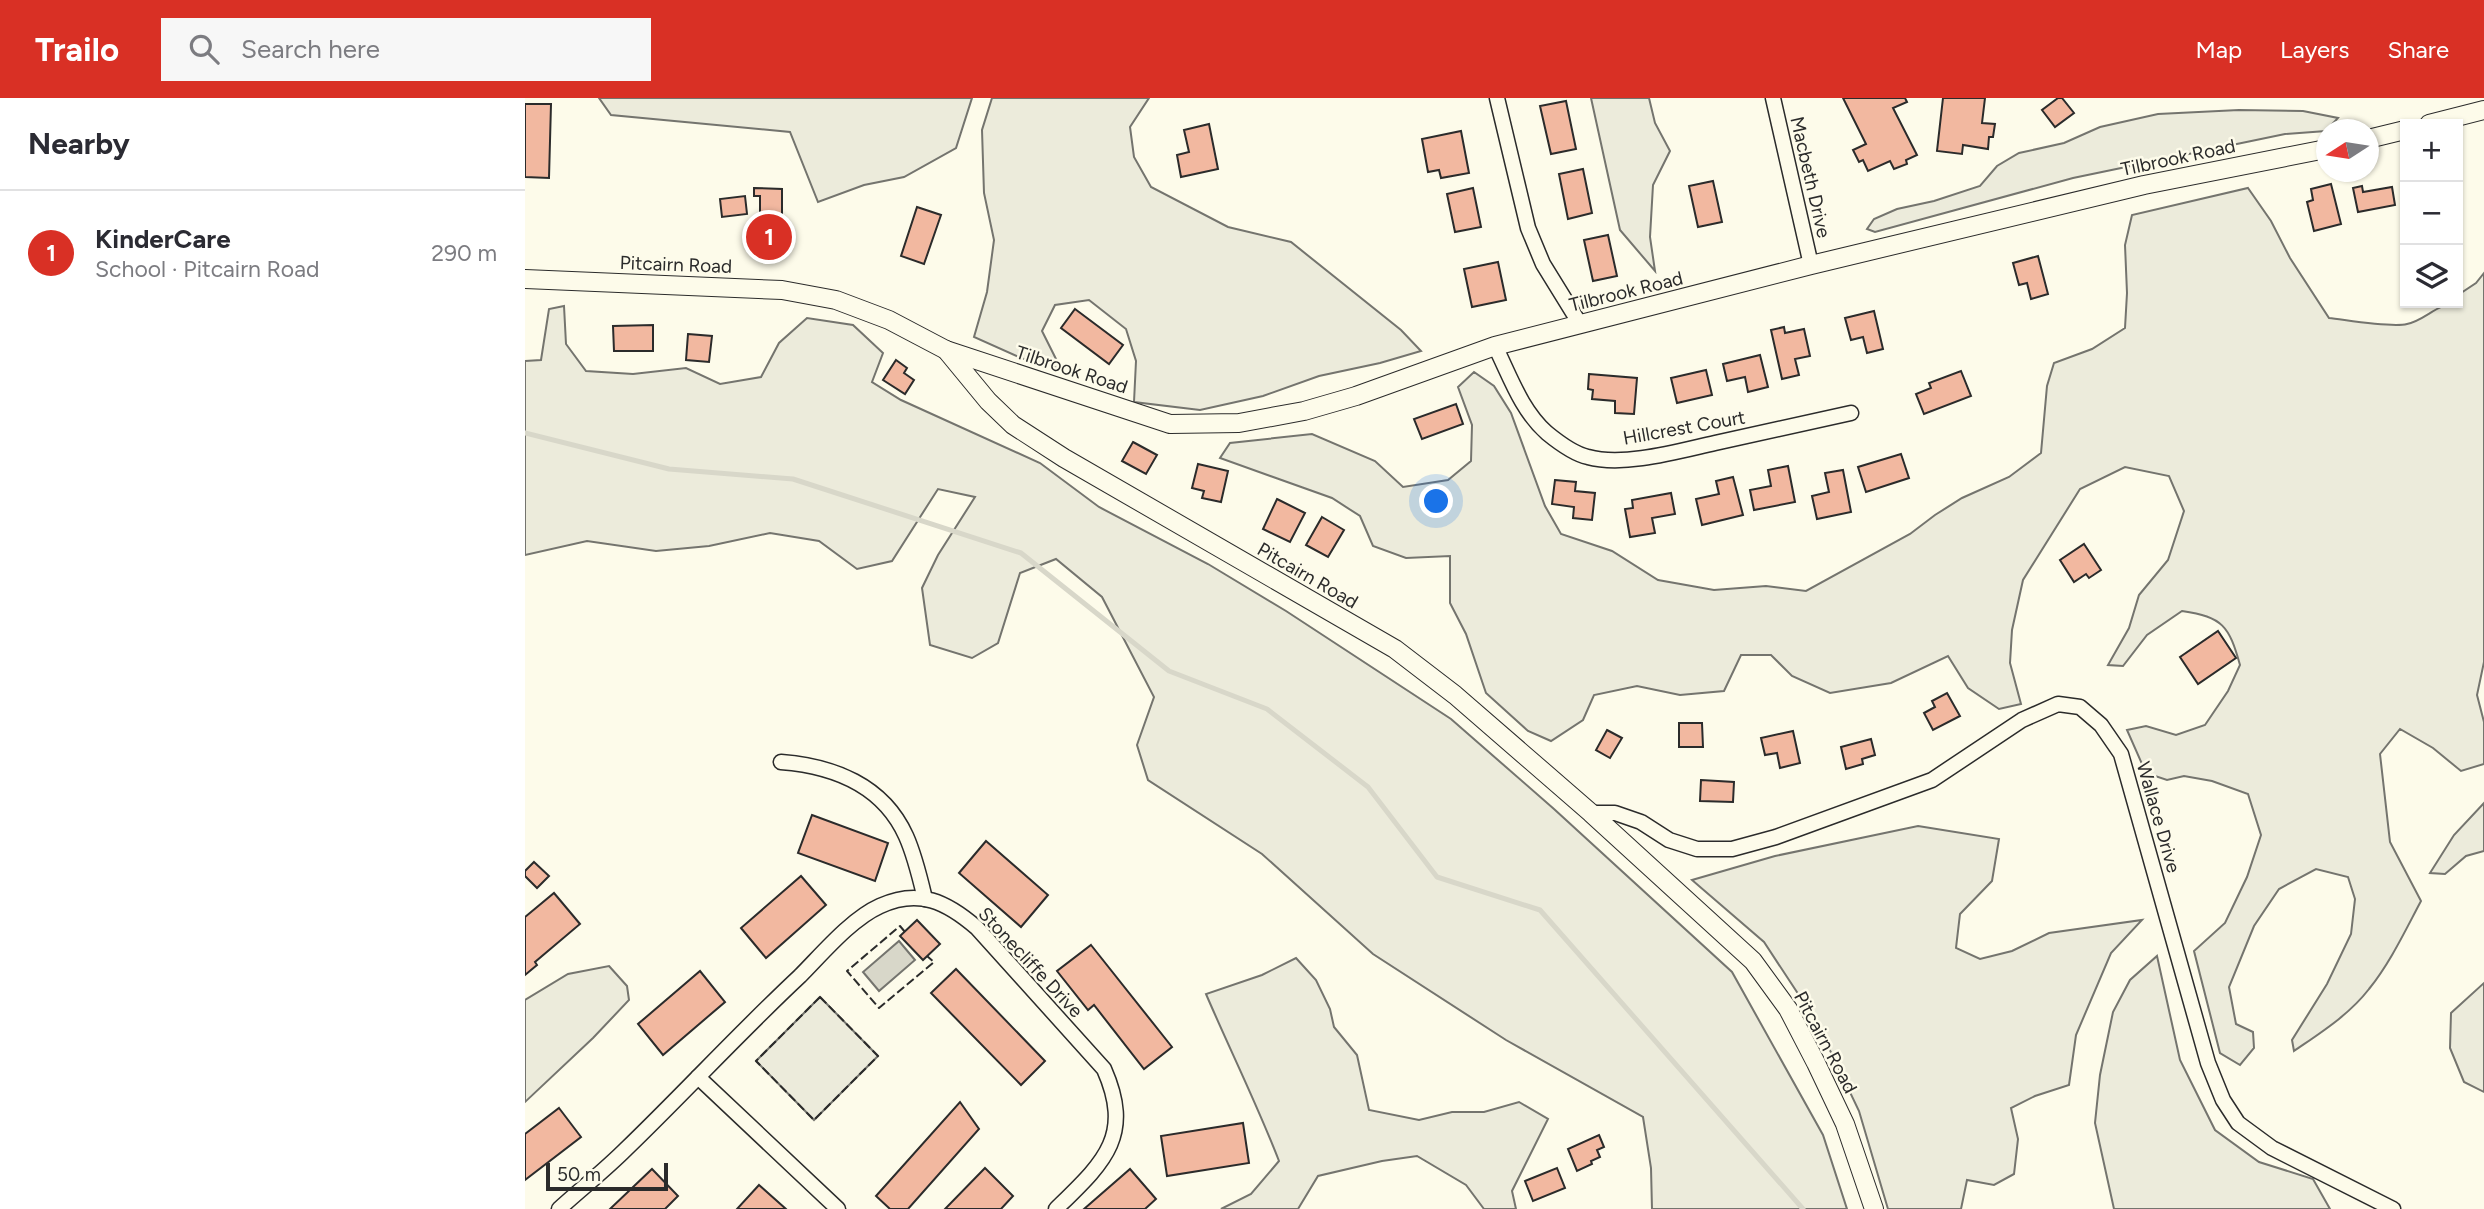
<!DOCTYPE html>
<html lang="en">
<head>
<meta charset="utf-8">
<style>
	:root { --surface:#fff; --page:#f7f7f7; --text:#2b2b33; --muted:#7c7c81; --line:#e1e1e2; --accent:#d93025 }
	body { margin:0; font-family:Figtree,sans-serif; background:var(--page); color:var(--text) }
	.controls { position:absolute; right:21px; top:21px; display:grid; overflow:hidden; border-radius:0px; box-shadow:0 2px 5px #0004 }
	.controls button { width:63px; height:63px; display:grid; place-items:center; padding:0; border:0; border-bottom:2px solid var(--line); background:var(--surface); color:var(--text); font:35px sans-serif }
	.compass { position:absolute; left:1791px; top:21px; width:63px; height:63px; border-radius:50%; background:var(--surface); box-shadow:0 2px 5px #0004; rotate:258deg }
	.scale { position:absolute; left:21px; bottom:18px; width:122px; box-sizing:border-box; padding-left:7px; border:4px solid #2b2b2b; border-top:0; font-size:19px; line-height:24px; white-space:nowrap; color:#2b2b2b; -webkit-text-stroke:5px #fdfbea; paint-order:stroke }
	.you { position:absolute; left:912px; top:404px; width:24px; height:24px; margin:-18px; border:5px solid #fff; border-radius:50%; background:#1a73e8; box-shadow:0 0 0 10px #1a73e833 }
	.badge { display:grid; place-items:center; width:46px; height:46px; border-radius:50%; background:var(--accent); color:#fff; font-size:23px; font-weight:700 }
	.pin { position:absolute; translate:-50% -50%; border:4px solid #fff; box-shadow:0 2px 7px #0006 }
	.list { margin:0; padding:0; list-style:none }
	h2 { display:flex; justify-content:space-between; align-items:center; height:91px; margin:0; padding:0 28px; font-size:30px }
	h2 small { font-size:23px; font-weight:400; color:var(--muted) }
	.list li { display:grid; grid-template-columns:46px 1fr auto; gap:21px; align-items:center; box-sizing:border-box; height:126px; padding:0 28px; border-top:2px solid var(--line) }
	.list b { display:block; font-size:26px; white-space:nowrap }
	.list p { margin:0; font-size:23px; white-space:nowrap; color:var(--muted) }
	.list em { font-size:23px; font-style:normal; color:var(--muted) }
	.icon { flex:none; width:38px; height:38px; fill:none; stroke:currentColor; stroke-width:2; stroke-linecap:round; stroke-linejoin:round }
	.map { position:relative; flex:none; width:1959px; height:1111px; overflow:hidden }
	header { display:flex; align-items:center; gap:42px; box-sizing:border-box; height:98px; padding:0 35px; background:var(--accent); color:#fff }
	header strong { font-size:33px }
	nav { display:flex; gap:38px; margin-inline-start:auto; font-size:24px }
	.search { width:490px; height:63px; background:var(--page); display:flex; align-items:center; gap:18px; box-sizing:border-box; padding:0 24px; border-radius:0px; color:var(--muted); font-size:26px }
	main { display:flex }
	aside { flex:1; background:var(--surface) }
	.map>svg:first-child { display:block }
	.green { fill:#ecebdb; stroke:#74746e; stroke-width:2 }
	.water { fill:#d8d7c9; stroke:#74746e; stroke-width:2 }
	.lines { fill:none; stroke-linecap:round; stroke-linejoin:round }
	.stream { stroke:#d8d7c9; stroke-width:5 }
	.building { fill:#f2b8a0; stroke:#2b2b2b; stroke-width:2 }
	.minor-casing { stroke:#2b2b2b; stroke-width:17 }
	.tertiary-casing { stroke:#2b2b2b; stroke-width:20 }
	.minor { stroke:#fdfbea; stroke-width:14 }
	.tertiary { stroke:#fdfbea; stroke-width:18 }
	.fence { stroke:#2b2b2b; stroke-width:2; stroke-dasharray:9 3.5; stroke-linecap:butt }
	.labels { text-anchor:middle; stroke-width:5; stroke-linejoin:round; paint-order:stroke }
	.street-label { font-size:19px; fill:#2b2b2b; stroke:#fdfbea }
</style>
</head>
<body>
<header>
<strong>Trailo</strong>
<div class="search"><svg class="icon" aria-label="search" viewBox="0 0 24 24"><circle cx="10" cy="10" r="6"/><path d="M15 15l6 6"/></svg>Search here</div>
<nav><a>Map</a><a>Layers</a><a>Share</a></nav>
</header>
<main>
<aside>
<h2>Nearby<small></small></h2>
<ul class="list">
<li><span class="badge">1</span><div><b>KinderCare</b><p>School · Pitcairn Road</p></div><em>290 m</em></li>
</ul>
</aside>
<div class="map">
<svg width="1959" height="1111" viewBox="0 0 1959 1111">
	<rect width="100%" height="100%" fill="#fdfbea"/>
	<g class="green">
		<path d="M74,0H447L431,50L379,79L339,87L293,104L265,34L86,17Z"/>
		<path d="M467,0H624L605,29L609,59L626,89L703,129L766,144L876,232L896,253L855,265L794,278L738,298L675,312L609,304L611,263L601,231L564,202L530,207L517,233L536,271L496,260L449,239L462,194L469,142L459,95L457,32Z"/>
		<path d="M1066,0H1124L1130,25L1145,53L1128,87L1125,139L1130,173L1095,132Z"/>
		<path d="M1714,12L1778,13L1813,20L1801,33L1760,36L1548,80L1350,134L1342,131L1349,121L1372,111L1409,103L1455,88L1472,68L1494,55L1539,45L1575,29L1633,16Z"/>
		<path d="M1723,90L1746,123L1765,160L1804,220C1822,222 1866,230 1882,226C1901,222 1912,205 1933,205V197L1951,185L1959,175V564L1952,597L1959,624V666L1936,673L1908,650L1875,631L1855,656L1865,744L1896,803C1880,833 1865,865 1844,891C1824,917 1795,935 1769,953L1767,942L1802,886L1826,836L1830,801L1823,779L1791,771L1754,791L1729,828L1704,889L1711,926L1728,934L1729,950L1715,967L1695,955L1669,853L1700,825L1722,779L1736,737L1723,696L1687,683L1659,678L1642,682L1621,675L1602,632L1621,628L1651,637L1680,627L1703,593L1715,567C1704,528 1698,519 1657,513L1622,537L1598,568L1583,567L1604,530L1614,497L1643,462L1659,413L1644,378L1600,369L1555,391L1498,482L1487,532L1485,565L1496,606L1474,611L1443,590L1423,558L1366,585L1305,595L1267,578L1246,557H1216L1199,593L1155,597L1112,588L1069,597L1058,622L1026,643L1003,633L961,595L941,536L925,505V458L881,460L848,448L835,418L807,400L695,360L705,345L787,336L850,363L878,389L923,382L946,363L947,327L933,289L949,274L969,288L986,315L1020,408L1036,436L1087,453L1133,482L1189,492L1241,488L1281,493L1385,436L1410,417L1437,400L1484,379L1516,355L1522,288L1529,265L1567,251L1600,230L1602,195L1600,147L1607,117Z"/>
		<path d="M39,208L41,246L61,273L108,276L161,270L195,286L236,279L254,245L282,220L328,227L358,255L347,284L376,302L515,365L574,409L683,466L761,513L926,621L1029,711L1207,874L1298,1037L1322,1111H1127L1126,1070L1118,1019L981,942L848,856L737,756L623,682L612,647L629,599L577,499L531,461L495,475L473,545L447,560L405,547L397,490L413,457L450,399L413,391L367,463L332,471L294,443L245,435L184,448L131,453L62,443L0,457V263L16,262L24,211Z"/>
		<path d="M1959,705V753L1941,758L1920,776L1905,775L1929,737Z"/>
		<path d="M1393,728L1474,741L1467,783L1435,816L1431,850L1455,861L1487,853L1524,835L1617,822L1586,855L1551,937L1544,987L1510,998L1486,1010L1493,1041L1489,1076L1469,1087L1442,1082L1436,1111H1363L1334,1013L1291,923L1239,844L1167,782L1250,758Z"/>
		<path d="M1632,858L1655,962L1690,1032L1734,1064L1788,1081L1805,1111H1589L1570,1025L1575,977L1588,914L1605,882Z"/>
		<path d="M771,860L791,882L805,911L809,929L832,957L844,1012L894,1022L927,1014H959L994,1004L1023,1021L987,1093L991,1111H959L941,1087L892,1058L857,1063L793,1078L773,1111H696L726,1096L754,1063C732,1006 705,952 681,896L737,877Z"/>
		<path d="M84,868L102,888L104,902L68,940L0,1004V902L43,876Z"/>
		<path d="M1959,885V994L1939,984L1925,950L1926,915Z"/>
		<path d="M295,899L353,958L289,1022L231,963Z"/>
	</g>
	<path class="water" d="M374,843L390,862L354,893L338,874Z"/>
	<g class="lines">
		<path class="stream" d="M0,335L144,371L268,381L496,455L644,573L742,611L843,689L912,779L1015,812L1278,1111"/>
	</g>
	<g class="building">
		<path d="M1318,0H1380L1382,4L1368,10L1392,57L1381,62L1382,66L1369,71L1365,63L1343,73L1338,62L1334,64L1328,52L1341,46Z"/>
		<path d="M1418,0H1460L1457,25L1470,26L1468,39H1464L1463,51L1438,47L1437,56L1412,53Z"/>
		<path d="M1533,0H1537L1549,15L1530,29L1517,12Z"/>
		<path d="M1041,3L1051,51L1026,56L1015,8Z"/>
		<path d="M0,6H26L24,80L0,79Z"/>
		<path d="M684,26L693,71L656,79L652,57L664,54L659,32Z"/>
		<path d="M936,33L944,75L916,80L914,72L903,74L897,41Z"/>
		<path d="M1058,71L1067,115L1043,121L1034,76Z"/>
		<path d="M1188,83L1197,124L1173,129L1164,88Z"/>
		<path d="M1806,86L1816,126L1789,133L1782,104L1788,102L1786,91Z"/>
		<path d="M1837,88L1838,94L1867,89L1870,107L1833,114L1828,90Z"/>
		<path d="M229,90L257,91V127H235V98H229Z"/>
		<path d="M948,90L956,129L930,134L922,96Z"/>
		<path d="M220,98L222,116L197,119L195,101Z"/>
		<path d="M392,109L416,117L399,166L376,158Z"/>
		<path d="M1083,137L1092,178L1068,183L1059,142Z"/>
		<path d="M1513,158L1523,196L1506,201L1502,185L1494,187L1488,165Z"/>
		<path d="M973,164L981,202L947,209L939,171Z"/>
		<path d="M550,211L598,247L584,266L536,230Z"/>
		<path d="M1349,213L1358,251L1342,255L1338,239L1326,242L1320,220Z"/>
		<path d="M128,227V253H89L88,228Z"/>
		<path d="M1259,229L1260,235L1279,231L1285,258L1270,261L1274,277L1257,281L1246,232Z"/>
		<path d="M163,236L187,238L184,264L161,262Z"/>
		<path d="M1235,257L1243,289L1223,294L1220,279L1202,283L1198,266Z"/>
		<path d="M371,262L382,270L379,275L389,282L380,296L358,282Z"/>
		<path d="M1181,272L1187,297L1152,305L1146,280Z"/>
		<path d="M1436,273L1446,298L1399,316L1391,296L1406,290L1404,285Z"/>
		<path d="M1064,276L1112,280L1109,316L1090,315V303L1067,301L1068,292L1063,291Z"/>
		<path d="M931,306L938,326L897,341L889,321Z"/>
		<path d="M608,344L632,357L621,376L597,363Z"/>
		<path d="M1376,356L1384,380L1341,394L1333,369Z"/>
		<path d="M673,366L703,373L696,404L677,400L679,393L667,390Z"/>
		<path d="M1263,368L1270,404L1229,412L1225,392L1246,388L1243,372Z"/>
		<path d="M1318,372L1326,414L1292,421L1287,398L1304,394L1300,375Z"/>
		<path d="M1208,379L1218,417L1177,427L1171,401L1194,396L1191,383Z"/>
		<path d="M1030,382L1051,384L1050,393L1070,395L1067,422L1048,420L1049,409L1027,406Z"/>
		<path d="M1146,395L1150,416L1127,420L1130,435L1105,439L1100,411L1108,410L1107,402Z"/>
		<path d="M752,401L780,415L765,444L738,431Z"/>
		<path d="M797,419L819,432L803,459L781,447Z"/>
		<path d="M1559,446L1576,472L1564,480L1561,476L1549,484L1535,462Z"/>
		<path d="M1693,533L1711,560L1673,586L1655,559Z"/>
		<path d="M1422,595L1435,618L1408,632L1399,615L1410,609L1407,603Z"/>
		<path d="M1154,625H1177L1178,649H1154Z"/>
		<path d="M1082,632L1097,640L1085,660L1071,652Z"/>
		<path d="M1268,633L1275,665L1255,670L1252,655L1240,657L1236,640Z"/>
		<path d="M1346,641L1350,657L1337,661L1338,666L1321,671L1316,649Z"/>
		<path d="M1176,682L1209,684L1208,704L1175,703Z"/>
		<path d="M287,717L363,745L350,783L273,755Z"/>
		<path d="M461,743L523,797L496,829L434,775Z"/>
		<path d="M9,764L24,778L12,790L0,778V773Z"/>
		<path d="M276,778L301,807L241,860L216,830Z"/>
		<path d="M29,795L55,826L10,864L12,867L0,877V819Z"/>
		<path d="M392,822L415,846L398,862L375,838Z"/>
		<path d="M566,847L647,949L619,971L569,907L563,912L532,873Z"/>
		<path d="M431,871L520,963L496,987L406,895Z"/>
		<path d="M175,873L200,904L138,957L113,926Z"/>
		<path d="M435,1004L454,1031L383,1111H365L351,1098Z"/>
		<path d="M34,1010L56,1039L0,1082V1036Z"/>
		<path d="M718,1025L724,1065L642,1078L636,1038Z"/>
		<path d="M1074,1037L1079,1049L1072,1052L1075,1059L1066,1063L1067,1066L1052,1073L1043,1051Z"/>
		<path d="M460,1070L488,1098L476,1111H420Z"/>
		<path d="M1032,1070L1040,1090L1008,1103L1000,1083Z"/>
		<path d="M127,1071L153,1098L140,1111H85Z"/>
		<path d="M605,1071L631,1101L620,1111H559Z"/>
		<path d="M234,1087L261,1111H212Z"/>
	</g>
	<g class="lines">
		<g class="minor-casing">
			<g id="minor">
				<path d="M972,0L1003,130L1018,166L1055,226"/>
				<path d="M1248,0L1286,167"/>
				<path d="M970,248C985,278 996,312 1022,335C1033,344 1049,356 1063,359C1099,369 1154,353 1190,345C1235,335 1280,325 1326,315"/>
				<path d="M256,664C308,668 358,687 381,738C390,758 395,780 400,801"/>
				<path d="M1066,715H1090L1116,724L1144,742L1172,751H1207L1251,739L1407,682L1497,622L1533,606L1555,609L1576,627L1596,656L1683,965L1698,1002L1713,1025L1747,1050L1868,1111"/>
				<path d="M173,979L313,1111"/>
				<path d="M34,1111C56,1091 80,1072 101,1051C160,994 215,934 275,878C297,856 326,821 355,808C394,790 422,804 452,830L579,971C609,1039 578,1065 531,1111"/>
			</g>
		</g>
		<g class="tertiary-casing">
			<g id="tertiary">
				<path d="M1904,26L1959,12"/>
				<path d="M1843,41L1880,32"/>
				<path d="M0,181L257,192L311,202L364,222L421,252L463,303L488,327L539,360L870,551L930,597L1066,715L1228,863L1263,911L1291,965L1320,1026L1349,1111"/>
				<path d="M421,252L645,326L714,325L779,313L831,298L970,248L1286,167L1619,87L1801,51"/>
			</g>
		</g>
		<use href="#minor" class="minor"/>
		<use href="#tertiary" class="tertiary"/>
		<g class="fence">
			<path d="M380,834L375,828L322,873L354,910L409,864L402,858"/>
			<path d="M295,899L353,958L289,1022L231,963Z"/>
		</g>
	</g>
	<g class="labels">
		<g class="street-label">
			<text transform="translate(1653 59) rotate(-12)" y="7">Tilbrook Road</text>
			<text transform="translate(1286 79) rotate(77)" y="7">Macbeth Drive</text>
			<text transform="translate(151 166) rotate(2)" y="7">Pitcairn Road</text>
			<text transform="translate(1101 193) rotate(-14)" y="7">Tilbrook Road</text>
			<text transform="translate(547 271) rotate(18)" y="7">Tilbrook Road</text>
			<text transform="translate(1159 329) rotate(-10)" y="7">Hillcrest Court</text>
			<text transform="translate(783 477) rotate(30)" y="7">Pitcairn Road</text>
			<text transform="translate(1634 719) rotate(74)" y="7">Wallace Drive</text>
			<text transform="translate(506 864) rotate(47)" y="7">Stonecliffe Drive</text>
			<text transform="translate(1301 944) rotate(62)" y="7">Pitcairn Road</text>
		</g>
	</g>
</svg>
<div class="controls">
<button>+</button>
<button>−</button>
<button><svg class="icon" aria-label="layers" viewBox="0 0 24 24"><path d="M12 4l9 5-9 5-9-5zM3 14l9 5 9-5"/></svg></button>
</div>
<svg class="compass" viewBox="-18 -18 36 36"><path d="M0-13l5 13h-10z" fill="#e53935"/><path d="M0 13l5-13h-10z" fill="#7c7c81"/></svg>
<div class="scale">50 m</div>
<div class="you"></div>
<div class="pin badge" style="left:244px;top:139px">1</div>
</div>
</main>
</body>
</html>
